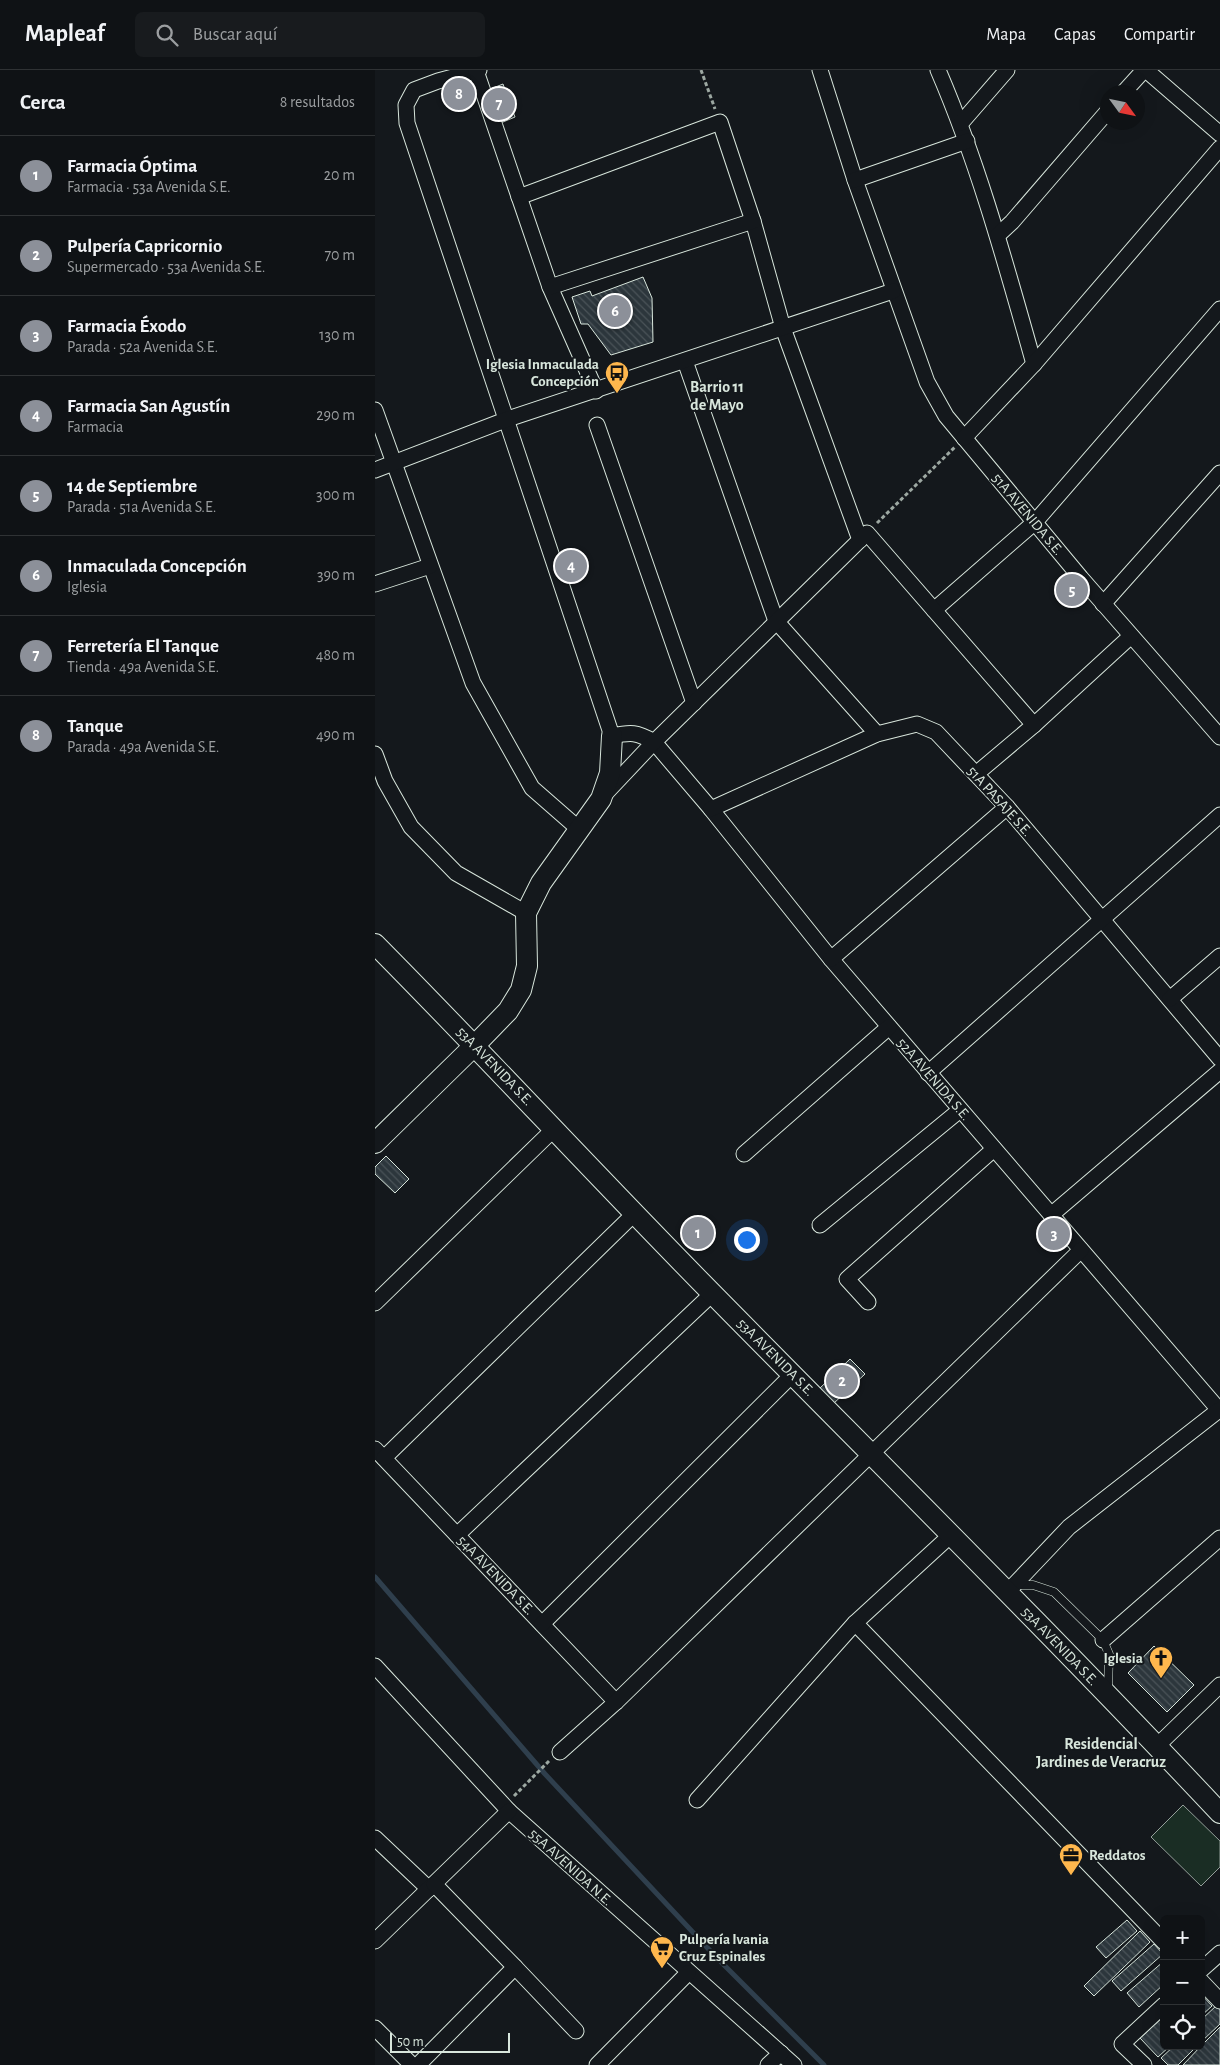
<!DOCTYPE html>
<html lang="es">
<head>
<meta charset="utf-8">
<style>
	:root { --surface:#0f1215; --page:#181b1e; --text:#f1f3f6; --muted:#9b9ea0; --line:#2f3234; --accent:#8c9099 }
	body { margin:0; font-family:"Alegreya Sans",sans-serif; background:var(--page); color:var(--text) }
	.controls { position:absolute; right:15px; bottom:15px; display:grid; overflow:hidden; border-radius:8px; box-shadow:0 5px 20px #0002 }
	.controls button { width:45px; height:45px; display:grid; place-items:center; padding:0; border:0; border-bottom:1px solid var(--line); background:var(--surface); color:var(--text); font:25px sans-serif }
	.compass { position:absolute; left:725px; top:15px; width:45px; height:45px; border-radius:50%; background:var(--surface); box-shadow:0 5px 20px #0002; rotate:123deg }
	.scale { position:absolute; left:15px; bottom:12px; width:120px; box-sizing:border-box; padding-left:5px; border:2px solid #d8e6dc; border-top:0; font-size:14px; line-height:18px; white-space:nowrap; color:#d8e6dc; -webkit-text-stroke:4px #14181c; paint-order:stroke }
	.you { position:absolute; left:371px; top:1169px; width:18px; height:18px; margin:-12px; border:4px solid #fff; border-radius:50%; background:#1a73e8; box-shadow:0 0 0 8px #1a73e833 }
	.badge { display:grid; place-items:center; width:32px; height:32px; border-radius:50%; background:var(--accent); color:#fff; font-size:16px; font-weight:700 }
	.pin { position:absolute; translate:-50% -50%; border:2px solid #fff; box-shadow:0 1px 5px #0006 }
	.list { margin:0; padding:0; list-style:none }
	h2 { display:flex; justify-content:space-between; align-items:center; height:65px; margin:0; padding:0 20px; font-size:21px }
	h2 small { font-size:16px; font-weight:400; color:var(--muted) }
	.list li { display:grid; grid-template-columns:32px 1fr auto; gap:15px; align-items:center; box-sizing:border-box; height:80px; padding:0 20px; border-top:1px solid var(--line) }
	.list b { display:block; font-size:19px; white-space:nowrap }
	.list p { margin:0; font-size:16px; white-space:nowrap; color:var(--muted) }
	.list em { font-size:16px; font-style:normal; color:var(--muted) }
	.icon { flex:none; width:28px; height:28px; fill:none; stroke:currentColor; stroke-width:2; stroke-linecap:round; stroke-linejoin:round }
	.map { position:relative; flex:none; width:845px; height:1995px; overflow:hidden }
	header { display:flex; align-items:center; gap:30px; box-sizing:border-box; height:70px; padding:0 25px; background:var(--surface); border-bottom:1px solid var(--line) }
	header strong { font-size:24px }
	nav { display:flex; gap:28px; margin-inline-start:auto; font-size:18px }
	.search { width:350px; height:45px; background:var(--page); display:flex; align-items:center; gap:12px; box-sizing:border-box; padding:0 18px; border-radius:8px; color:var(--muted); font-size:19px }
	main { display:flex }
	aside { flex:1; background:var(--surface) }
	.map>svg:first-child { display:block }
	.grass { fill:#1a2d24; stroke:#939e99 }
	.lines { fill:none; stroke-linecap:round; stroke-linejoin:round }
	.stream { stroke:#2f3f4d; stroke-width:5 }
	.building { fill:url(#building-back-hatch); stroke:#d8e6dc }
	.lane-casing { stroke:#d8e6dc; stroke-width:9 }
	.street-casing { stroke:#d8e6dc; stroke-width:17 }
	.secondary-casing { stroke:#d8e6dc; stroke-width:22 }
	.path { stroke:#9da8a2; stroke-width:3; stroke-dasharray:4 2.5; stroke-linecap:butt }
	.lane { stroke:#14181c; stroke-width:8 }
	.street { stroke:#14181c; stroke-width:15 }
	.secondary { stroke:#14181c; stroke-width:20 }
	.labels { text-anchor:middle; stroke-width:4; stroke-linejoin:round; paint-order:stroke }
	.poi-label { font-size:15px; font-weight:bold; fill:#d8e6dc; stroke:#14181c; text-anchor:end }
	.street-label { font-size:15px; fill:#d8e6dc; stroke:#14181c }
	.neighbourhood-label { font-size:16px; font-weight:bold; fill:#d8e6dc; stroke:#14181c }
</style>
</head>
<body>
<header>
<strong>Mapleaf</strong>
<div class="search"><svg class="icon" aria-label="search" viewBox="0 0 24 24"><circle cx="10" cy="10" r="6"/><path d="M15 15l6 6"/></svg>Buscar aquí</div>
<nav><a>Mapa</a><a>Capas</a><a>Compartir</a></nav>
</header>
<main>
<aside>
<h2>Cerca<small>8 resultados</small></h2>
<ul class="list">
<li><span class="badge">1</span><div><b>Farmacia Óptima</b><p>Farmacia · 53a Avenida S.E.</p></div><em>20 m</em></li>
<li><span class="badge">2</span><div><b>Pulpería Capricornio</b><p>Supermercado · 53a Avenida S.E.</p></div><em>70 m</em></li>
<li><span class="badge">3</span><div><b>Farmacia Éxodo</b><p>Parada · 52a Avenida S.E.</p></div><em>130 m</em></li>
<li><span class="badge">4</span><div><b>Farmacia San Agustín</b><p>Farmacia</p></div><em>290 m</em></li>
<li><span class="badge">5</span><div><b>14 de Septiembre</b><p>Parada · 51a Avenida S.E.</p></div><em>300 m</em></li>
<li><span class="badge">6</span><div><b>Inmaculada Concepción</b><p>Iglesia</p></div><em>390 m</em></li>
<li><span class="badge">7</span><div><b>Ferretería El Tanque</b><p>Tienda · 49a Avenida S.E.</p></div><em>480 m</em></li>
<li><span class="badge">8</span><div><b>Tanque</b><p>Parada · 49a Avenida S.E.</p></div><em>490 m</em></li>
</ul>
</aside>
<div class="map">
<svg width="845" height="1995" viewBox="0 0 845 1995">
	<defs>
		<pattern id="building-back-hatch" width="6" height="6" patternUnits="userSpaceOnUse" patternTransform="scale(1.25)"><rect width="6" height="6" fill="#2c363c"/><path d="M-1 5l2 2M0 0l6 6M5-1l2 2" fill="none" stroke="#4a5358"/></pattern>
	</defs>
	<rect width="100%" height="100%" fill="#14181c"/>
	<path class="grass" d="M808,1735L845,1771V1797L826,1816L776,1767Z"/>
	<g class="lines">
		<path class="stream" d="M0,1507L170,1704L341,1887L449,1995"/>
	</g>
	<g class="building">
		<path d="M128,14L140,47L121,55L108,22Z"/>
		<path d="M268,207L277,228L278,272L236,285L213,254H206L197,227L215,221L217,226Z"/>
		<path d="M11,1086L34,1109L20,1123L0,1104V1097Z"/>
		<path d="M475,1289L490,1304L458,1334L444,1319Z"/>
		<path d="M779,1576L819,1615L792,1642L753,1603Z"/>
		<path d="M752,1850L762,1861L731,1888L721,1877Z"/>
		<path d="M765,1861L775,1872L719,1926L709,1916Z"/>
		<path d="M779,1874L788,1884L746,1921L737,1911Z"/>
		<path d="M789,1891V1914L764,1937L752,1923Z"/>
		<path d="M826,1924L837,1936L826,1946Z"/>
		<path d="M842,1935L845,1938V1954L826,1972V1950Z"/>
		<path d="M789,1946V1976H795L783,1987L765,1968Z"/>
		<path d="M845,1957V1995H808L826,1976Z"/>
		<path d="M799,1976H822L803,1995H793L786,1988Z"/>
	</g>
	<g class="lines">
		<g class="lane-casing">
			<path id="lane" d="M640,1515H658L679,1522L728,1570L734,1584L733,1621"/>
		</g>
		<g class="street-casing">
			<g id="street">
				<path d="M104,0L63,11L39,20L31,35L32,53L237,666C256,662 262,662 279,672L336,739L456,889L845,1341"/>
				<path d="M445,0L480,110L552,312L571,346L706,508L845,667"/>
				<path d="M563,0C604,95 631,195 659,294"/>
				<path d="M771,0L845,64"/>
				<path d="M101,1L175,217L221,321"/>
				<path d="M749,22L769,0"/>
				<path d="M586,53L632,0"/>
				<path d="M480,110L592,71"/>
				<path d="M144,127L345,52L378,151L408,258L485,470"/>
				<path d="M623,165L637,152L732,42"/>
				<path d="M175,217L378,151"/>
				<path d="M310,291L401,551L502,664"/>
				<path d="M0,340L98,613L157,718L205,760"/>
				<path d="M222,355L319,633"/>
				<path d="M589,368L659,294L845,78"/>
				<path d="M0,400L133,349L518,221"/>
				<path d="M0,514L55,496"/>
				<path d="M728,534L845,403"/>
				<path d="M559,540L660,452L845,239"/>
				<path d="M0,684L10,711L36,757L81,803L151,843"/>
				<path d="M601,704L659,655L756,566"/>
				<path d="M229,725L279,672L492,463L659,655"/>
				<path d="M336,739L502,664L542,654L561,662L632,737L845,989"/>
				<path d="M456,889L632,737"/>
				<path d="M795,929L845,886"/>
				<path d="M553,1003L845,745"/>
				<path d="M369,1084L514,957"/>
				<path d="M676,1145L845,1001"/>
				<path d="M445,1155L585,1040"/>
				<path d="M493,1232L472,1209L619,1079"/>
				<path d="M0,1233L180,1058"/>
				<path d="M0,1379L241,1632"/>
				<path d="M9,1388L260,1143"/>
				<path d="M82,1465L338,1223"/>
				<path d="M639,1515L694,1457L844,1340"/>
				<path d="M480,1553L789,1872"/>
				<path d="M167,1554L418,1304"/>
				<path d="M728,1570L845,1468"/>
				<path d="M0,1596L134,1741L419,1995"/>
				<path d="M782,1676L845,1615"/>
				<path d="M185,1682L241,1632L706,1180"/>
				<path d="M322,1730L480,1553L577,1464"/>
				<path d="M0,1768L54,1819"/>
				<path d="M0,1871L134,1741"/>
				<path d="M140,1897L201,1961"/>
				<path d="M826,1900L845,1883"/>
				<path d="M826,1911L845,1931"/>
				<path d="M0,1958L37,1995"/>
				<path d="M43,1995L140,1897L59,1814"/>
				<path d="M222,1995L313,1903"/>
				<path d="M393,1995L406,1983"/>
				<path d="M769,1995L747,1974L789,1935"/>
			</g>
		</g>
		<g class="secondary-casing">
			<g id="secondary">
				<path d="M0,874C110,985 216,1100 326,1212C499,1388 675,1562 845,1743"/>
				<path d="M0,1073L100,975L133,941L146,920L152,896L151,843L166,813L226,729L235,703L237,666"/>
			</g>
		</g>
		<g class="path">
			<path d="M326,0L340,39"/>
			<path d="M502,453L580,377"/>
			<path d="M139,1726L175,1690"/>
		</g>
		<use href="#lane" class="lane"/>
		<use href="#street" class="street"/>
		<use href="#secondary" class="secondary"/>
	</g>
	<defs>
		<g id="bus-pin" transform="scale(1.25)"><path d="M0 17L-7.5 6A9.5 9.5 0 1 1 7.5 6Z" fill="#ffb74d" stroke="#14181c"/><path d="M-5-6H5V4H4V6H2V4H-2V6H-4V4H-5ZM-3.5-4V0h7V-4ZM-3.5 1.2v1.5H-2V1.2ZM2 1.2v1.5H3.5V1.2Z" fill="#111"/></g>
		<g id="church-pin" transform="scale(1.25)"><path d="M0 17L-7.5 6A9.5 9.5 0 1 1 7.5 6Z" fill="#ffb74d" stroke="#14181c"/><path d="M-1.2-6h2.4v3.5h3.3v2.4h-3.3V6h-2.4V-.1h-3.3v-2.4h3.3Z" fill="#111"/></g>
		<g id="office-pin" transform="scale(1.25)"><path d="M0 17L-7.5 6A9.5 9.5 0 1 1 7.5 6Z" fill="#ffb74d" stroke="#14181c"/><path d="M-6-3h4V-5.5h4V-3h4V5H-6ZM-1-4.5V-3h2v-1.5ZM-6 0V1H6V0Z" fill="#111"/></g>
		<g id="supermarket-pin" transform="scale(1.25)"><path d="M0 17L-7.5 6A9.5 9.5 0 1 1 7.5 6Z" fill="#ffb74d" stroke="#14181c"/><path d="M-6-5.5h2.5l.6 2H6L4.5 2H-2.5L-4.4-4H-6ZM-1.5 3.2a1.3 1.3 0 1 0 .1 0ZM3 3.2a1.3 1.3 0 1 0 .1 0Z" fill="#111"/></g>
	</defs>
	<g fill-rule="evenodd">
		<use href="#bus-pin" x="242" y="303"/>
		<use href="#church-pin" x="786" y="1588"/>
		<use href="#office-pin" x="696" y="1785"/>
		<use href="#supermarket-pin" x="287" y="1878"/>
	</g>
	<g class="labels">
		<g class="poi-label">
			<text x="224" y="299">Iglesia Inmaculada<tspan x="224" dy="17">Concepción</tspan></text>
			<text x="768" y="1593">Iglesia</text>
			<text x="714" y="1790" text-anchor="start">Reddatos</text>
			<text x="304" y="1874" text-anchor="start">Pulpería Ivania<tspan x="304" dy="17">Cruz Espinales</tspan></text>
		</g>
		<g class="street-label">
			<text transform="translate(653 444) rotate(50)" y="5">51A AVENIDA S.E.</text>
			<text transform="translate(625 731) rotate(48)" y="5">51A PASAJE S.E.</text>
			<text transform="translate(120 996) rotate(46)" y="5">53A AVENIDA S.E.</text>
			<text transform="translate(559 1009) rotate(49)" y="5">52A AVENIDA S.E.</text>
			<text transform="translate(401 1287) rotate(45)" y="5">53A AVENIDA S.E.</text>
			<text transform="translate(121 1505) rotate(46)" y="5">54A AVENIDA S.E.</text>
			<text transform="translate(685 1576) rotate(46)" y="5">53A AVENIDA S.E.</text>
			<text transform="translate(196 1797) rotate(42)" y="5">55A AVENIDA N.E.</text>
		</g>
		<g class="neighbourhood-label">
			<text x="342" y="322">Barrio 11<tspan x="342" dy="18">de Mayo</tspan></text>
			<text x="726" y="1679">Residencial<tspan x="726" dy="18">Jardines de Veracruz</tspan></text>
		</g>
	</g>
</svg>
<div class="controls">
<button>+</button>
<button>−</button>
<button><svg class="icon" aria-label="locate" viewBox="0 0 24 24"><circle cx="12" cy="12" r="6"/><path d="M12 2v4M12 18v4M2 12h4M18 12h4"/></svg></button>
</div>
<svg class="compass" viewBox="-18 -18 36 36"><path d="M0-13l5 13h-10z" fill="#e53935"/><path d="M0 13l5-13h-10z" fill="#9b9ea0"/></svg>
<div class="scale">50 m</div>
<div class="you"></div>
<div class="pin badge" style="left:323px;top:1163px">1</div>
<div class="pin badge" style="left:467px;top:1311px">2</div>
<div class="pin badge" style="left:679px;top:1164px">3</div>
<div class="pin badge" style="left:196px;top:496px">4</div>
<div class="pin badge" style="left:697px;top:520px">5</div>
<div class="pin badge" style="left:240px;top:241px">6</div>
<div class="pin badge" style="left:124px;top:34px">7</div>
<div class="pin badge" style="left:84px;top:24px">8</div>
</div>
</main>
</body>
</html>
